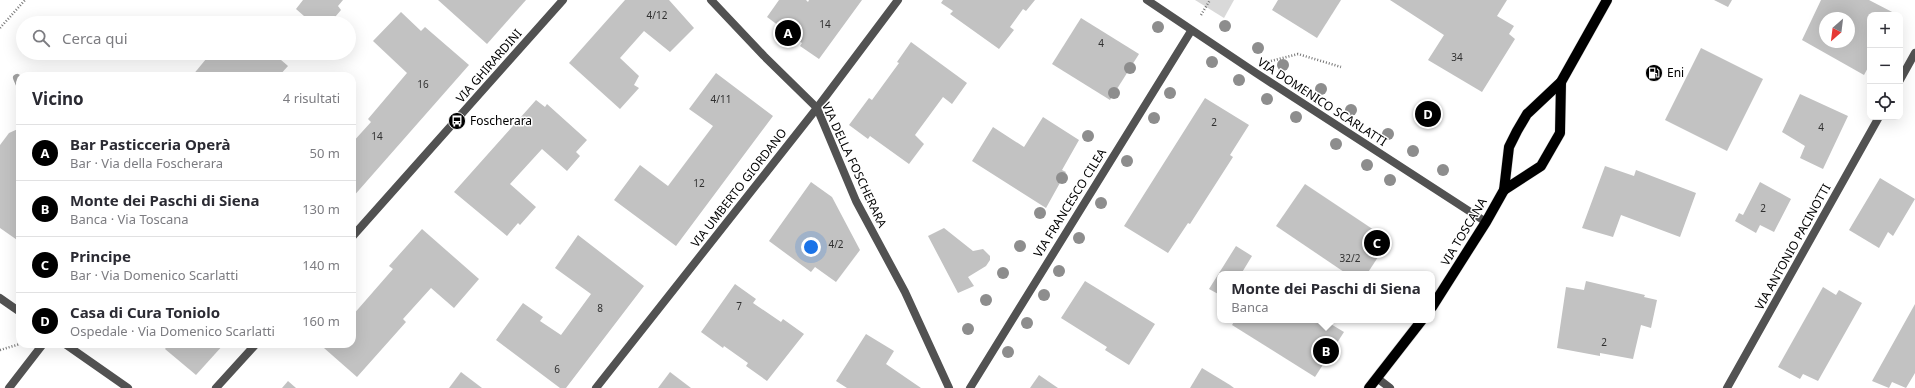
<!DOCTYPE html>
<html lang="it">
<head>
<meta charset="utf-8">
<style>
	:root { --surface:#fff; --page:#f7f7f7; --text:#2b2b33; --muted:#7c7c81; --line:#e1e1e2; --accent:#000 }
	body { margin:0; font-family:"Noto Sans",sans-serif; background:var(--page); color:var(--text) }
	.controls { position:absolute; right:12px; top:12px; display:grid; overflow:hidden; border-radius:8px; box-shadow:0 4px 16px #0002 }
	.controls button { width:36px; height:36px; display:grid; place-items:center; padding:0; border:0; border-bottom:1px solid var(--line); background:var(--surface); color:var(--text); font:20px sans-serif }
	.compass { position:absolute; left:1819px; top:12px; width:36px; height:36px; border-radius:50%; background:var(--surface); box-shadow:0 4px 16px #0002; rotate:208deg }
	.you { position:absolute; left:811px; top:247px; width:14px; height:14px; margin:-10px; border:3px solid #fff; border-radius:50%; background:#1a73e8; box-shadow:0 0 0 6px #1a73e833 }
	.badge { display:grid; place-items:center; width:26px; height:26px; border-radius:50%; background:var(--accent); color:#fff; font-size:13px; font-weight:700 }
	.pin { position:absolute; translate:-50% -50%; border:2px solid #fff; box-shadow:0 1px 4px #0006 }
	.popup { position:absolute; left:1217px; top:271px; width:218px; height:52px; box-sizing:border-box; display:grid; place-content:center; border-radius:8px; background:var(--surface); filter:drop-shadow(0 1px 3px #0005); font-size:13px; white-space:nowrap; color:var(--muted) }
	.popup b { font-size:15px; color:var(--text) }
	.popup::after { content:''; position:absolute; left:50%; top:100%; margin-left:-8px; border:8px solid transparent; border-top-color:var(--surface) }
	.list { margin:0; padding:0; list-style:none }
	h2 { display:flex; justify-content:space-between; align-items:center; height:52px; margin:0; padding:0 16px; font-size:17px }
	h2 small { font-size:13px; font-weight:400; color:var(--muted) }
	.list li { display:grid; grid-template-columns:26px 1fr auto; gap:12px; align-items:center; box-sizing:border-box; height:56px; padding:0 16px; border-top:1px solid var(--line) }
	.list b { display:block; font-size:15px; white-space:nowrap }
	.list p { margin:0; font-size:13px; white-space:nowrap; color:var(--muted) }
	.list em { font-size:13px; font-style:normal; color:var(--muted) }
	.icon { flex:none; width:22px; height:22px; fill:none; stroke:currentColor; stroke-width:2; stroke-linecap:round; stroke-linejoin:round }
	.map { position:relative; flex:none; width:1915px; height:388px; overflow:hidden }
	.search { position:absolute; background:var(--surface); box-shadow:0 4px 16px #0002; left:16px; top:16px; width:340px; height:44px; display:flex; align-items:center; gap:10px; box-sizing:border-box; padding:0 14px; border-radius:22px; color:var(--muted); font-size:15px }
	.panel { position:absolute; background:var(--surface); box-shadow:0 4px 16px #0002; left:16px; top:72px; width:340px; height:276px; border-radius:12px }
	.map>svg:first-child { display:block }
	.green { fill:#d9d9d9 }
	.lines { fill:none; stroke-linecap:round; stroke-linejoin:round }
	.stream { stroke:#a0a0a0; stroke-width:8 }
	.building { fill:#c2c2c2; fill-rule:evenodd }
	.primary-casing { stroke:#dbdbdb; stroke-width:11 }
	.path { stroke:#747474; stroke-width:2.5; stroke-dasharray:1 2; stroke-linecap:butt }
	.minor { stroke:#525252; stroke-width:8 }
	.tertiary { stroke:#525252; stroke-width:8 }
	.primary { stroke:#000; stroke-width:10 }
	.tree { fill:#8d8d8d }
	.labels { text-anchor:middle; stroke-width:3; stroke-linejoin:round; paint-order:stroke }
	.number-label { font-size:10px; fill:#303030 }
	.street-label { font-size:12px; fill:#000; stroke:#fff }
	.poi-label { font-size:12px; fill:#000; stroke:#fff; text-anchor:start }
</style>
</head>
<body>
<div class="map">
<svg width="1915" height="388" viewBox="0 0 1915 388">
	<rect width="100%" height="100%" fill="#fff"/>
	<path class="green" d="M1195,0H1234L1224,18Z"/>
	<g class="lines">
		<path class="stream" d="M17,78L20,85"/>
	</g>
	<g class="building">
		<path d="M303,0H343L338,6L341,10L330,23H312L296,9Z"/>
		<path d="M438,0H526L487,44Z"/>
		<path d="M625,0H669L694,28L670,52L644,31L620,58L639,76L634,85L639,88L620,109L569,63Z"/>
		<path d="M779,0H806L808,2L809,0H862L819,59L800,46L802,43L767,17Z"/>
		<path d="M943,0H1035L1026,11L1023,9L1010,27L1014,30L999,49L950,14L953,11L941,3Z"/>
		<path d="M1278,0H1341L1317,38L1272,10Z"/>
		<path d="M1390,0H1507L1497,16L1514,26L1509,34L1515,39L1482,92L1428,60L1444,35Z"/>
		<path d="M1714,0H1732L1728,7Z"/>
		<path d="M1821,0H1869L1896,14L1870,15V64L1864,75L1802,40ZM1825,18H1849V42H1825Z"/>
		<path d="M401,12L421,31L425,27L469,65L352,198V143L371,122L368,119L407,73L373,41Z"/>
		<path d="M1081,18L1139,54L1110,100L1052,64Z"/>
		<path d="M911,42L967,83L952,104L943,97L915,135L924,144L909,164L870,136L868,139L849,125L869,98L872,100L899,63L897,62Z"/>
		<path d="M1701,48L1763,79L1727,151L1665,120Z"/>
		<path d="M211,53H273L288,66L279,76H192Z"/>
		<path d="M716,73L773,116L676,246L614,200L640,165L668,186L713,126L689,109Z"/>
		<path d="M1800,94L1848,116L1823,169L1800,158L1805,146L1782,132Z"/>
		<path d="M1205,98L1249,125L1230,155L1233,157L1190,224L1188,223L1168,253L1124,226Z"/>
		<path d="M536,100L545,107L547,104L587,140L576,152L580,156L567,171L542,149L510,184L536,207L520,225L518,223L507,236L454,192Z"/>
		<path d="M1043,117L1079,140L1062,170L1066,172L1046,208L972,161L993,127L1024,147Z"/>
		<path d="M20,128V242L0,228V145L9,133Z"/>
		<path d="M1605,166L1634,176L1636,170L1696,193L1680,237L1621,215L1613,237L1582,228Z"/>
		<path d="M1880,178L1915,199L1893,236L1888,232L1879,248L1849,230Z"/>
		<path d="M811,182L832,197L860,250L836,282L815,267L811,272L769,241Z"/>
		<path d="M1760,182L1791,199L1774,232L1760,225L1756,233L1735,221L1739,213L1743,215Z"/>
		<path d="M1305,184L1389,240L1367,274H1347L1276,226Z"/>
		<path d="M944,228L973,251L983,249L990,256V260L986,266L968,277L974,286L958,293L928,236Z"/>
		<path d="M422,229L479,279L454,308L431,288L403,319L406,322L357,377L324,348L328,344H352V316L393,269L389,266Z"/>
		<path d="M578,235L644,286L566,388H560L496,340L523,303L543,317L540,321L561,335L591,294L555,268Z"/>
		<path d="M1236,246L1252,256L1241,274H1220V295L1209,289Z"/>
		<path d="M1085,281L1155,324L1129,365L1105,350L1107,347L1061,318Z"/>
		<path d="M1586,281L1645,295L1644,297L1657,300L1651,328L1641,325L1633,359L1600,353V356L1557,348L1566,287L1584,290Z"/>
		<path d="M735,284L756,299L753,303L781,322L783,319L804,334L767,381L746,366L748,363L724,346L723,348L701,332Z"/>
		<path d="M1823,287L1836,295L1839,290L1862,303L1818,381L1803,374L1800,379L1778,367Z"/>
		<path d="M1915,304V373L1906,388L1892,382L1889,388L1872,381Z"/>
		<path d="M1235,320H1324L1344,332L1315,377L1232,325Z"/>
		<path d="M866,334L894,351L886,364L921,388H847L836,381Z"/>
		<path d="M169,344H224L196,375L165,349Z"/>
		<path d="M1202,368L1230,385L1234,388H1190Z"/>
		<path d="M461,372L482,388H449Z"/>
		<path d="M670,372L691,388H658Z"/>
		<path d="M1039,375L1058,388H1030Z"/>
		<path d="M288,381L296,388H282Z"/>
	</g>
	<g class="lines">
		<g class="primary-casing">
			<g id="primary">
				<path d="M1504,190L1541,166L1560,133L1561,82"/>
				<path d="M1432,307L1486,222L1504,190L1509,147L1517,131L1527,114L1561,82L1607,0"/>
				<path d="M1369,388L1422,320"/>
			</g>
		</g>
		<g class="path">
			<path d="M1201,15L1210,0"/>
			<path d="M0,28L25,0"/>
			<path d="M1271,61L1298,54L1341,67"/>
			<path d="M0,350L20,344"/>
		</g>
		<g class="minor">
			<path d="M1147,0L1256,73L1486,222"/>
			<path d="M1900,80L1915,53"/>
			<path d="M352,237L563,0"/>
			<path d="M0,298L20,312"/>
			<path d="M65,344L128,388"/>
			<path d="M1377,378L1390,388"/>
			<path d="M9,388L43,344"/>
			<path d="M216,388L256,344"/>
			<path d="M596,388L817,108L898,0"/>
			<path d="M970,388L1191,31"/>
			<path d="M1727,388L1879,117"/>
		</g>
		<path class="tertiary" d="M711,0L764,56L817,108L856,201L905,292L949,388"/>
		<use href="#primary" class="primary"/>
	</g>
	<g class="tree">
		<circle cx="1225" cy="26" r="6"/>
		<circle cx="1158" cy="27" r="6"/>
		<circle cx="1258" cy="48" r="6"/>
		<circle cx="1212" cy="62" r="6"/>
		<circle cx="1283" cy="65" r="6"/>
		<circle cx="1130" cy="68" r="6"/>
		<circle cx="1239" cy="80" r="6"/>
		<circle cx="1321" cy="89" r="6"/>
		<circle cx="1114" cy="93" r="6"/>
		<circle cx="1170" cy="93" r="6"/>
		<circle cx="1267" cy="99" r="6"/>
		<circle cx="1351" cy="110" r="6"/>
		<circle cx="1296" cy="117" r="6"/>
		<circle cx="1154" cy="118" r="6"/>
		<circle cx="1388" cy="134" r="6"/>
		<circle cx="1088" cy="136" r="6"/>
		<circle cx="1336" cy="144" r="6"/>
		<circle cx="1413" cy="151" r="6"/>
		<circle cx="1127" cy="161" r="6"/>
		<circle cx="1367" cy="165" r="6"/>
		<circle cx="1443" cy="170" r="6"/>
		<circle cx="1062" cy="178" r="6"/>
		<circle cx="1390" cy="180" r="6"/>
		<circle cx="1101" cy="203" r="6"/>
		<circle cx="1040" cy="213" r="6"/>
		<circle cx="1079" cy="238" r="6"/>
		<circle cx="1020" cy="246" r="6"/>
		<circle cx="1059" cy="271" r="6"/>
		<circle cx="1003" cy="273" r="6"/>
		<circle cx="1044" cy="295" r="6"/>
		<circle cx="986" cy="300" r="6"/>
		<circle cx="1027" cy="323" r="6"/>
		<circle cx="968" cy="329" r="6"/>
		<circle cx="1008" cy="352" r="6"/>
	</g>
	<defs>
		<g id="fuel-disc" transform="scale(0.9)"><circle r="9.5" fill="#000" stroke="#fff"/><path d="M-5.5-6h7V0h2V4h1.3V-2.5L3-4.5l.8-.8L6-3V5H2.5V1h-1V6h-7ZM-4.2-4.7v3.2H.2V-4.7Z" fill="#fff"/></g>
		<g id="bus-disc" transform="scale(0.9)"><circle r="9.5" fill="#000" stroke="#fff"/><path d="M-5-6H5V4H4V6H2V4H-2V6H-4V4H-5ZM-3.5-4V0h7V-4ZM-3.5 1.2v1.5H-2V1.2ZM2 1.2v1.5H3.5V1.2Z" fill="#fff"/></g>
	</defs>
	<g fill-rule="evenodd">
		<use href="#fuel-disc" x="1654" y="73"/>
		<use href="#bus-disc" x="457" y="121"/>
	</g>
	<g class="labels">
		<g class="number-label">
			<text x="657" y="19">4/12</text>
			<text x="825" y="28">14</text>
			<text x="1101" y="47">4</text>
			<text x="1457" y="61">34</text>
			<text x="423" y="88">16</text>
			<text x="721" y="103">4/11</text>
			<text x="1214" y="126">2</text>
			<text x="1821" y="131">4</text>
			<text x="377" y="140">14</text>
			<text x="699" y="187">12</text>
			<text x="1763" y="212">2</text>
			<text x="836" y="248">4/2</text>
			<text x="1350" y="262">32/2</text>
			<text x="739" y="310">7</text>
			<text x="600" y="312">8</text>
			<text x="1604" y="346">2</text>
			<text x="557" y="373">6</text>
		</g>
		<g class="street-label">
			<text transform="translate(489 66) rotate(-49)" y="4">VIA GHIRARDINI</text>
			<text transform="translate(1322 102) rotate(33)" y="4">VIA DOMENICO SCARLATTI</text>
			<text transform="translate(854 165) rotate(65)" y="4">VIA DELLA FOSCHERARA</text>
			<text transform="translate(739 188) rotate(-52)" y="4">VIA UMBERTO GIORDANO</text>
			<text transform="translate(1070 203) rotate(-58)" y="4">VIA FRANCESCO CILEA</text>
			<text transform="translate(1464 232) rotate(-59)" y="4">VIA TOSCANA</text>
			<text transform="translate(1793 247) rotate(-61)" y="4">VIA ANTONIO PACINOTTI</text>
		</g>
		<g class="poi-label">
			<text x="1667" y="77">Eni</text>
			<text x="470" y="125">Foscherara</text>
		</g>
	</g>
</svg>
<div class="controls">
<button>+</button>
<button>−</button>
<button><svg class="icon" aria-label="locate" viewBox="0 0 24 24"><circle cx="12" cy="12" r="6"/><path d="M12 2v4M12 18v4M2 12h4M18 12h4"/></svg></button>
</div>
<svg class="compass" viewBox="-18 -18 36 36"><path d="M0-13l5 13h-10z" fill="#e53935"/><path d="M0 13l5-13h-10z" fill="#7c7c81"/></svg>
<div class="you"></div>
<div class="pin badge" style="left:788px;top:33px">A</div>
<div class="pin badge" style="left:1326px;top:351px">B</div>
<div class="popup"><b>Monte dei Paschi di Siena</b>Banca</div>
<div class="pin badge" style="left:1377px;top:243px">C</div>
<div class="pin badge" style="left:1428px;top:114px">D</div>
<div class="search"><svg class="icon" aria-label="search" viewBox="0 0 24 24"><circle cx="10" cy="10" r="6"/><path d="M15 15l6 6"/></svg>Cerca qui</div>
<section class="panel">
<h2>Vicino<small>4 risultati</small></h2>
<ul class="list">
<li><span class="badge">A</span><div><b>Bar Pasticceria Operà</b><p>Bar · Via della Foscherara</p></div><em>50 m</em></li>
<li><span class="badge">B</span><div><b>Monte dei Paschi di Siena</b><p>Banca · Via Toscana</p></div><em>130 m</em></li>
<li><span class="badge">C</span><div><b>Principe</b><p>Bar · Via Domenico Scarlatti</p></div><em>140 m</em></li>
<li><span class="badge">D</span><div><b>Casa di Cura Toniolo</b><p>Ospedale · Via Domenico Scarlatti</p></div><em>160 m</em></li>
</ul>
</section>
</div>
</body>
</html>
